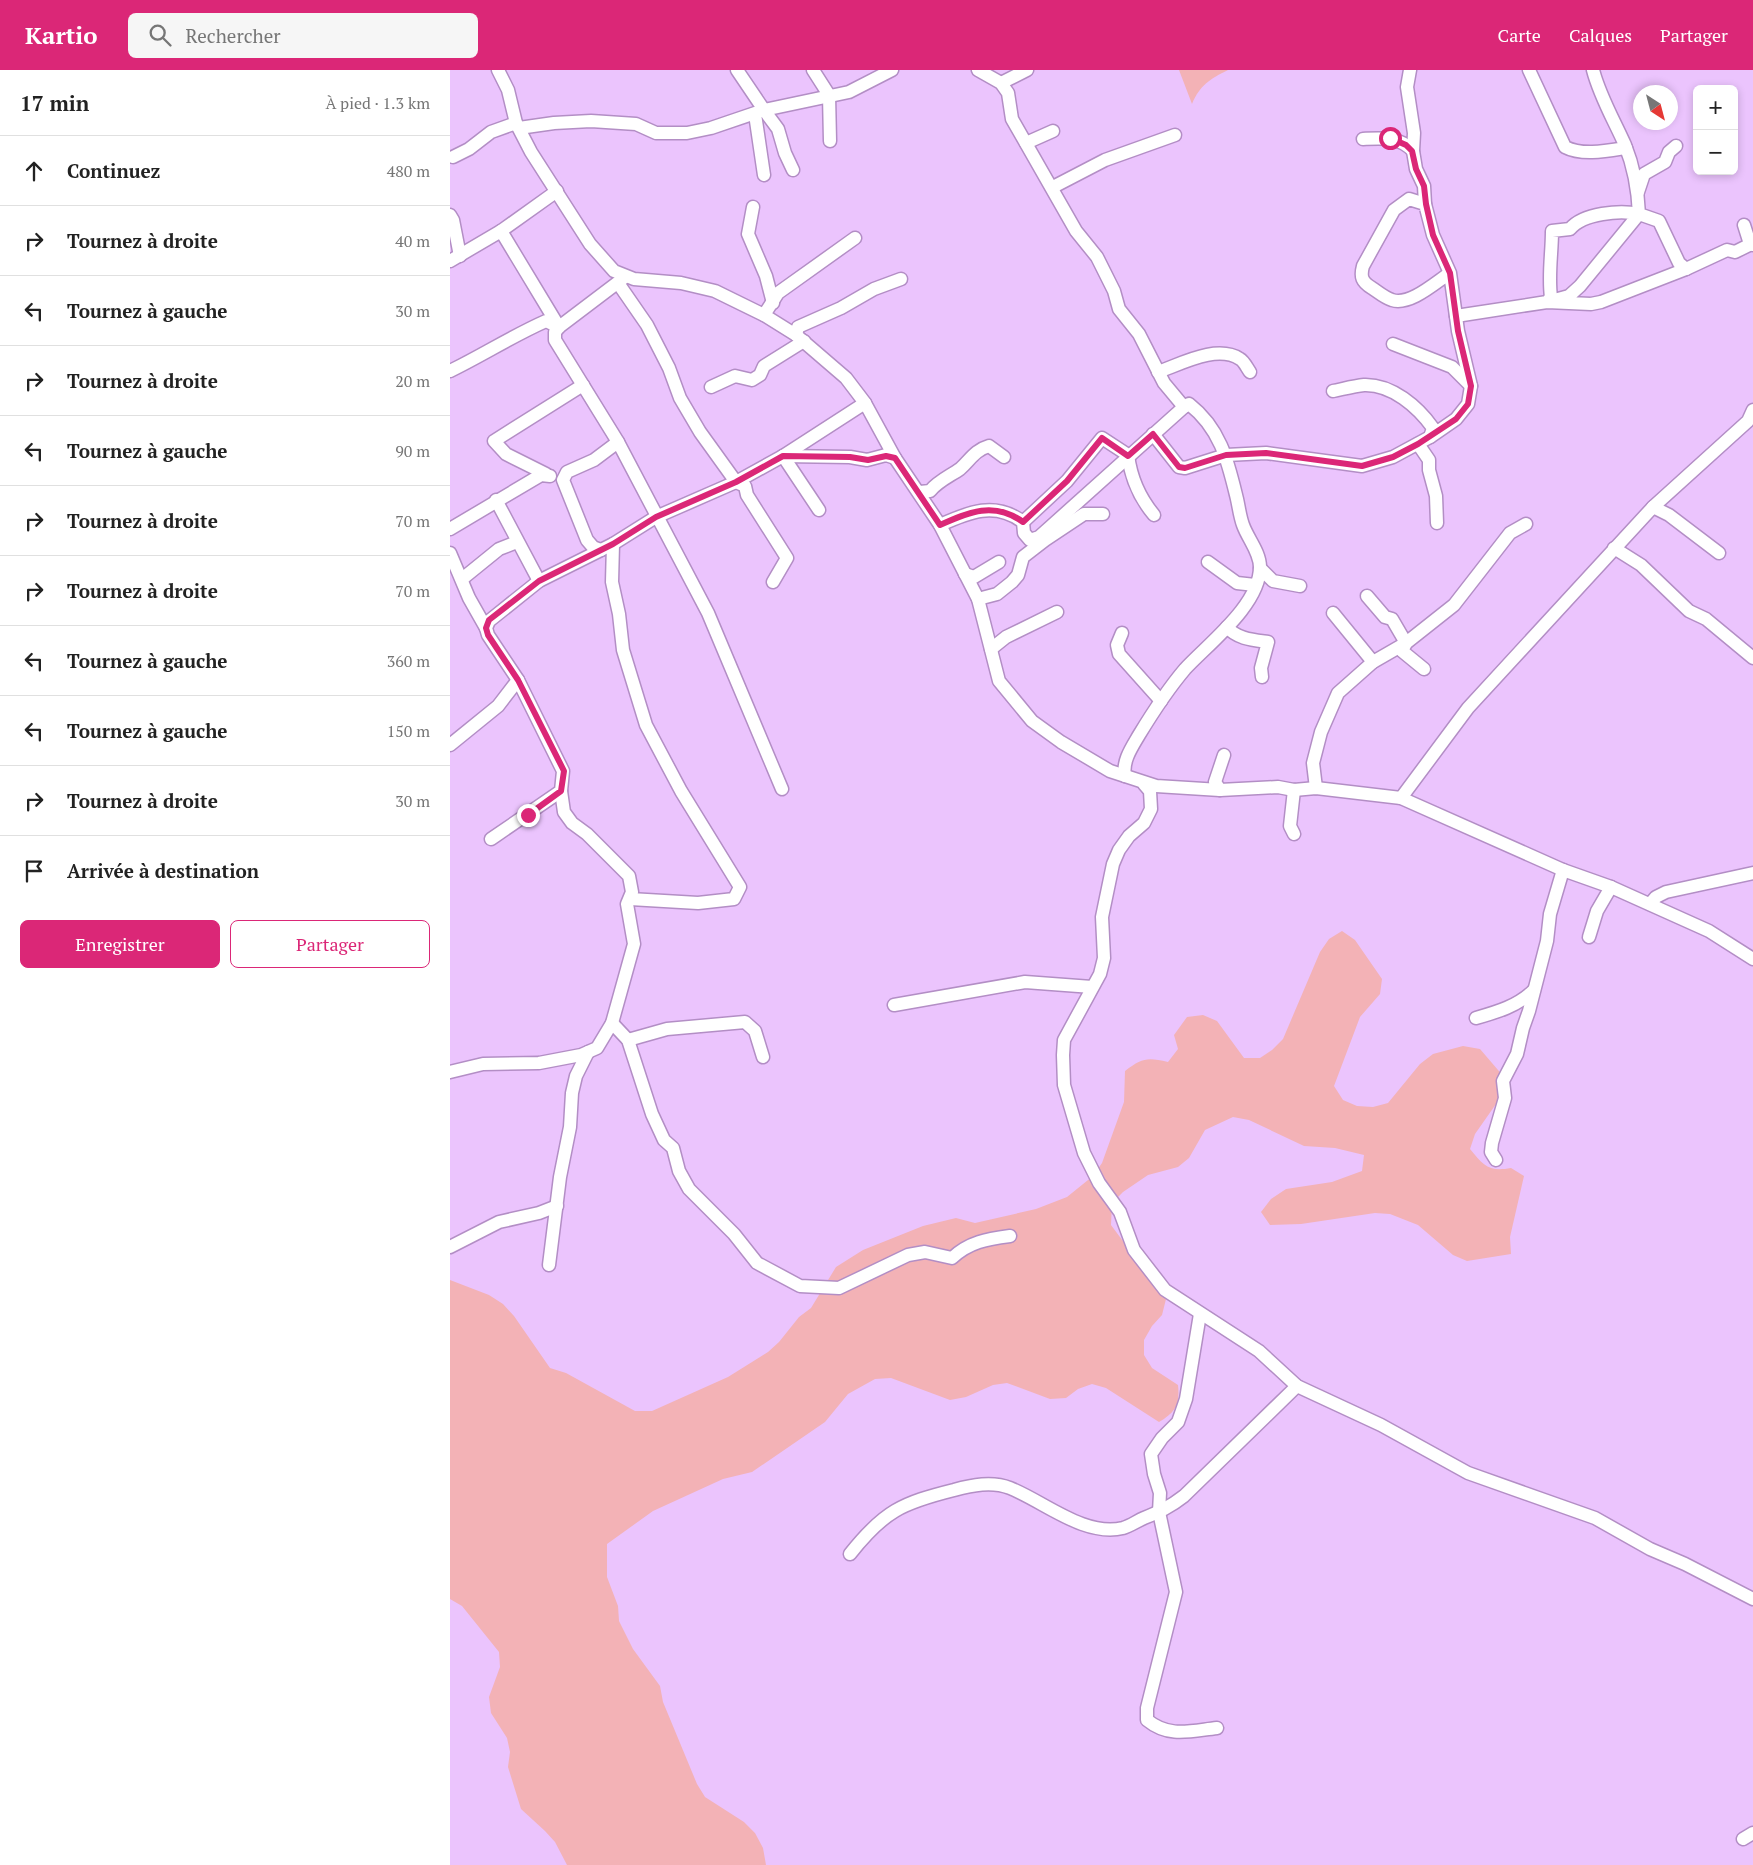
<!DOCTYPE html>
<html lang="fr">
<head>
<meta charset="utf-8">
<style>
	:root { --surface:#fff; --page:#f6f6f6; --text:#222; --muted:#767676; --line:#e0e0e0; --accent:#db2777 }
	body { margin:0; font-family:"PT Serif",serif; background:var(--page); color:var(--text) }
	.controls { position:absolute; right:15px; top:15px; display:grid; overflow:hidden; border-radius:8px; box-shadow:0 2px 8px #0003 }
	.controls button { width:45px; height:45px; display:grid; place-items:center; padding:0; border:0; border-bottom:1px solid var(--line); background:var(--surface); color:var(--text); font:25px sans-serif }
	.compass { position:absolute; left:1183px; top:15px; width:45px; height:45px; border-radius:50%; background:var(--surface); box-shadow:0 2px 8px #0003; rotate:144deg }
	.stop { position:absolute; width:15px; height:15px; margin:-11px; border:4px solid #db2777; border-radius:50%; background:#fff }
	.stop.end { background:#db2777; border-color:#fff; box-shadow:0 1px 5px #0008 }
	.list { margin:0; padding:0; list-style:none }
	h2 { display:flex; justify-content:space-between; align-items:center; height:65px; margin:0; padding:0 20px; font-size:21px }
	h2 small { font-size:16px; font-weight:400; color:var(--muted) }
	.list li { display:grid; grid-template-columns:32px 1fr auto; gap:15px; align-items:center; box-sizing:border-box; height:70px; padding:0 20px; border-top:1px solid var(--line) }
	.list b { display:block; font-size:19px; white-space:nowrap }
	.list em { font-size:16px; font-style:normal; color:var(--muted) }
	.actions { display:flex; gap:10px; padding:15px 20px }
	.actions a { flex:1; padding:11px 0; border:1px solid var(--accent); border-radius:8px; text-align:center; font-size:18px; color:var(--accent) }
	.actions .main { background:var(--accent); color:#fff }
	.icon { flex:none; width:28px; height:28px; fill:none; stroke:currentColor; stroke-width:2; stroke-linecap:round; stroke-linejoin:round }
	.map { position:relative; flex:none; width:1303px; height:1795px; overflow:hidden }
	header { display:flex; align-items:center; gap:30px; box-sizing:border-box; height:70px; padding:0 25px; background:var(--accent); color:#fff }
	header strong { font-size:24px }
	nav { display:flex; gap:28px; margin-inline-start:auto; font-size:18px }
	.search { width:350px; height:45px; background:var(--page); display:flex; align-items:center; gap:12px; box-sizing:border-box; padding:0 18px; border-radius:8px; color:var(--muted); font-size:19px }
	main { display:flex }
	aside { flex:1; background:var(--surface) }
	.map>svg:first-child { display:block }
	.green { fill:#f3b2b6 }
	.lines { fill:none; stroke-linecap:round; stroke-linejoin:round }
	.minor-casing { stroke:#b38ec5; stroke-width:15 }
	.minor { stroke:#fff; stroke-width:12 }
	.route { stroke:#db2777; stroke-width:6 }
</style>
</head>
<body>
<header>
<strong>Kartio</strong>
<div class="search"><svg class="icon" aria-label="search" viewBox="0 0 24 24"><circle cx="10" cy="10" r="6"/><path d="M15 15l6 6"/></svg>Rechercher</div>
<nav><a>Carte</a><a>Calques</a><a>Partager</a></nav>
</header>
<main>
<aside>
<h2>17 min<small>À pied · 1.3 km</small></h2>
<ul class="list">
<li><svg class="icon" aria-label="ahead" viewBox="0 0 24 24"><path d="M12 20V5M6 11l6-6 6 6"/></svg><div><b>Continuez</b></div><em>480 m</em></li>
<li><svg class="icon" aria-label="right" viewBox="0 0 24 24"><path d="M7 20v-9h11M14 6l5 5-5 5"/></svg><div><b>Tournez à droite</b></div><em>40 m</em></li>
<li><svg class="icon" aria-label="left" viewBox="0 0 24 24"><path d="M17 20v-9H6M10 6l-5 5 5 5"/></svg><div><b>Tournez à gauche</b></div><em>30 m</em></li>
<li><svg class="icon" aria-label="right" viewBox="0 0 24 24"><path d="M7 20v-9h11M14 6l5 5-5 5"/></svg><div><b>Tournez à droite</b></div><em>20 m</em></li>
<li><svg class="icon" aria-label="left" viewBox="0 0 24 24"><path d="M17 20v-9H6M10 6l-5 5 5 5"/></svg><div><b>Tournez à gauche</b></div><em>90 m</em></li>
<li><svg class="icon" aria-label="right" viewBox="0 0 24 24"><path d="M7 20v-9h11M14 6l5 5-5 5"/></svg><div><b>Tournez à droite</b></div><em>70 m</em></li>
<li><svg class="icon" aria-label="right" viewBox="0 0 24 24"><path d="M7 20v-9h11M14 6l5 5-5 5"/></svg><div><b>Tournez à droite</b></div><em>70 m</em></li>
<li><svg class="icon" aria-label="left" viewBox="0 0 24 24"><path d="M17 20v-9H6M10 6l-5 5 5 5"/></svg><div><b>Tournez à gauche</b></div><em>360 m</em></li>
<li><svg class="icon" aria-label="left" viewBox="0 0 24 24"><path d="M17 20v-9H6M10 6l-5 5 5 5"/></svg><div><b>Tournez à gauche</b></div><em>150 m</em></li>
<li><svg class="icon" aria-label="right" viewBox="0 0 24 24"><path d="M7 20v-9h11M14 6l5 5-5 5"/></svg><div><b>Tournez à droite</b></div><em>30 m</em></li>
<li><svg class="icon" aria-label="arrive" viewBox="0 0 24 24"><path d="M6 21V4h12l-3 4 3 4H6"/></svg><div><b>Arrivée à destination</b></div></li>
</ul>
<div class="actions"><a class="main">Enregistrer</a><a>Partager</a></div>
</aside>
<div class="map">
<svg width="1303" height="1795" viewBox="0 0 1303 1795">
	<rect width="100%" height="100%" fill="#ebc4fd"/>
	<g class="green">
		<path d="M729,0H778C760,9 750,15 742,34Z"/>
		<path d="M892,861L905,870L932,909L930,924L910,947L884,1016L893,1030L907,1036L923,1037L938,1033L970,994L983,984L1013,976L1030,979L1060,1014L1025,1064L1020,1079C1034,1096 1039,1102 1061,1098L1074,1106L1060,1167L1061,1184L1017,1191L1003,1185L968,1155L940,1144L925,1143L851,1154L820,1155L811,1142L821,1129L836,1119L882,1112L912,1101L914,1085L885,1078L854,1076L799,1050L783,1047L755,1060L739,1088L728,1097L698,1105L673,1122L662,1133L661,1155L716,1229L712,1245L702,1256L694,1270V1285L702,1298L728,1315C730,1334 726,1342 709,1352L656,1318L642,1314L628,1319L616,1328L600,1329L557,1313L543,1315L516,1327L500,1330L441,1308L425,1309L398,1324L375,1352L302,1402L273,1409L203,1441L157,1474V1507L168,1536L169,1551L183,1579L210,1616L213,1632L247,1714L255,1727L294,1752L305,1763L313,1778L316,1795H117L105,1772L95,1761L71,1739L58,1697L60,1682L57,1668L41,1643L39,1627L50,1597L49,1582L12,1536L0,1529V1210L39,1225L53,1234L64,1246L100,1298L116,1303L185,1341H202L278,1307L318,1282L329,1272L349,1247L361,1238L386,1197L413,1180L473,1156L506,1148L525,1153L586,1139L617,1127L643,1106L652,1093L674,1032L675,1001C692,988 697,987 718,992L728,979L724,965L737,947L753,945L767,951L794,988H810L822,980L833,969L870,882L879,869Z"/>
	</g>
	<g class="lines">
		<g class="minor-casing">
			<g id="minor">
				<path d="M48,0L58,20L66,53L81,82L140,174L164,201L184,209L231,213L265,221L314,245L346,265L396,308L415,333L445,388L490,455L528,529L549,611L582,651L611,672L660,701L706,716L770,720L828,717L844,720L866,718L951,728L1113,800L1161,817L1259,861L1303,889"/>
				<path d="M363,0L379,25L380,71"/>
				<path d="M528,0L551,13L558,23L562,49L626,161L647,187L664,221L669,239L689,264L714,313L734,337"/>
				<path d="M960,0L957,17L964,63L963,81L966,99L974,116L975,134"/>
				<path d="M1079,0L1115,77C1132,86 1157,81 1176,78"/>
				<path d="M1143,0C1150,27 1164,50 1175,75C1184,97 1188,121 1189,144L1209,151L1229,193L1236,199"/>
				<path d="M551,13L577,0"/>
				<path d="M305,44L314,105"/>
				<path d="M69,58L104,53L141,51L186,54L206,63H237L261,58L314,40L287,0"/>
				<path d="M913,69C931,68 949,66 963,81"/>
				<path d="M576,73L603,61"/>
				<path d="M3,87L19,79L41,62L66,53"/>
				<path d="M343,100L335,83L328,59L314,40L399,22L442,0"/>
				<path d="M603,117L655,90L725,65"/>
				<path d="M1188,122L1194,104L1215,92L1219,82L1226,76"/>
				<path d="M303,137L298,164L316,206L323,233"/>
				<path d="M0,145L3,150L10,186"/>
				<path d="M1294,155L1300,174L1303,175"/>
				<path d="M51,161L109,257"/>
				<path d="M0,191L51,161L107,121"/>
				<path d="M175,207L109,257L105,262V270L168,372L258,543L332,719"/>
				<path d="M168,213L197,255L219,298L230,328L250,362L286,412L295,416L297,425L337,488L323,512"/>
				<path d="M314,245L328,223L405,168"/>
				<path d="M1006,246L1097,232L1119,226L1130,216L1189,144C1170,140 1133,143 1120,159L1102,161C1102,183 1098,205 1101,227L1097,232L1141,234L1151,232L1236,199L1277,180L1285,182L1303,173"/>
				<path d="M346,265L348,257L391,238L424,219L451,209"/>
				<path d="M943,274L1002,297L1021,316"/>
				<path d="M0,301C33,285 62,266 96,251L109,257"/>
				<path d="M708,302C731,294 767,274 790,289C794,291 797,298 800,302"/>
				<path d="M261,317L285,306L302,310L310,305L314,296L354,271"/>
				<path d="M883,321C893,319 904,316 914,315C942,314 968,337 983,358L980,367"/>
				<path d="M703,364L729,397L735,398L776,385L816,383L912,396L943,387L980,367L1006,349L1018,334L1021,316L1008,261L1000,203L983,165L975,134L959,129L944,140L913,196C910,207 912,212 922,218C928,222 935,228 942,230C960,236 986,212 1000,203"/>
				<path d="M968,374L979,390V400L986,426L987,453"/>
				<path d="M333,386L400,387L417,390L436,385L445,388"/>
				<path d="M333,386L369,440"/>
				<path d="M96,404L56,384L44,371L133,315"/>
				<path d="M470,422L480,421C488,411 500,406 510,399C520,390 525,380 539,376L554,387"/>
				<path d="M46,430L89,511"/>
				<path d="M1203,437L1298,351L1303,340"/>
				<path d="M573,452L617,411L652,368L678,385C681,409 689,427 704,445"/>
				<path d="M490,455C519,442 545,431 573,452L574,463L580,470L589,467L734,337L739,334C771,359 778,392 787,429C789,438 790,447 793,455C798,469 810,482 810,497C810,535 758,574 735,599C718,619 703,642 689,665C682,677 672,691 675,706"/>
				<path d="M0,459L91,405L100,406"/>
				<path d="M163,474L162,512L169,544L173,580L196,655L231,721L290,817L284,829L248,833L180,829"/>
				<path d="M1164,478L1191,495L1239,541L1256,549L1303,588"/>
				<path d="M151,480L143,477L137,470L113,410L117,402L144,390L168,372"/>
				<path d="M0,483L19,528L36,558"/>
				<path d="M758,492L787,513L805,515"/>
				<path d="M810,498L823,511L850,516"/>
				<path d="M515,504L524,507L549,492"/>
				<path d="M12,509L49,479L67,472"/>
				<path d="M917,526L935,547L942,549L956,573L952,581L974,599"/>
				<path d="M528,529L547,524L562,512L568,505L573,487L595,470L634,444H653"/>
				<path d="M883,543L923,592"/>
				<path d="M777,557C787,569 803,570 818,572L811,598L812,607"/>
				<path d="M672,563L667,575L669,584L711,631"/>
				<path d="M541,579L556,567L607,542"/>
				<path d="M0,675L48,636L68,610"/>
				<path d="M694,714L700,721L701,739L694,753L679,766L669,780L663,794L652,847L654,888L650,904L614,970L613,985L614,1015L634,1083L649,1113L670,1142L684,1180L715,1220L809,1281L847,1316L931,1355L1018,1403L1145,1448L1200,1479L1235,1494L1303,1529"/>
				<path d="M866,718L863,693L871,662L888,623L923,592L956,573L1004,535L1060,463L1076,454"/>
				<path d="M770,720L765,712L774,685"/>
				<path d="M844,720L840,756L844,764"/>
				<path d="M951,728L1018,638L1203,437L1219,445L1269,483"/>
				<path d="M41,769L111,721L113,701L68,610L38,565L36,558L39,551L89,511L163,474L206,447L286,412L333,386L415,333"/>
				<path d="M1200,834L1206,827L1216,822L1303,803"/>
				<path d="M1139,867L1147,841L1161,817"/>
				<path d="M444,935L575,912L642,917"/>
				<path d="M1026,948C1047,942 1068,936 1084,920"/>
				<path d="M162,953L178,970L202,1044L214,1070L223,1078L229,1101L239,1119L284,1164L307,1193L350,1216L389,1218L458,1185L475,1182L502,1188C519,1172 537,1169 560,1166"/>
				<path d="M178,970L217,959L295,952L305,961L313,987"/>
				<path d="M0,1002L33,994L89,993L131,985L147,978L162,953L184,874L177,834L182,822L179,806L137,764L122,753L114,742L111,721"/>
				<path d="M1046,1090L1041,1082L1042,1073L1055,1028L1053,1011L1067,984L1073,958L1079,941L1097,871L1100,844L1113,800"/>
				<path d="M0,1177L49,1152L89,1143L107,1136"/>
				<path d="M99,1195L110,1107L120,1057L122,1023L126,1006L138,982"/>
				<path d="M750,1244L736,1329L728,1352L712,1368L701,1384L704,1404L710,1423L709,1442L726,1522L697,1638V1650C719,1668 740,1661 767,1658"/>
				<path d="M400,1484C434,1441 452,1433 504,1420C522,1415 542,1411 560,1418C595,1432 634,1467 673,1458C680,1456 687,1451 694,1448C709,1442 720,1437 734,1426L847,1316"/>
				<path d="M1293,1769L1303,1763"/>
			</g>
		</g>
		<use href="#minor" class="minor"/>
	</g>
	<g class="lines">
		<path class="route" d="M78,745L111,721L114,701L68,610L38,565L36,558L39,550L89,511L163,474L206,447L286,412L333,386L400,387L418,390L436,386L445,388L490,455C519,442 544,431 573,452L617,411L652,368L678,386L703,364L729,397L735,398L776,385L816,383L912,396L943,387L968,374L1006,349L1018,334L1021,316L1008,261L1000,203L983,165L976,134L974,116L966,99L962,81L956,75L940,68"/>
	</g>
</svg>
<div class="controls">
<button>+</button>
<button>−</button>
</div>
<svg class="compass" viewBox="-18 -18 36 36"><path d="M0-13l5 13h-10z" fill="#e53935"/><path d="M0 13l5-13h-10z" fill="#767676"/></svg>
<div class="stop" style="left:940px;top:68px"></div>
<div class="stop end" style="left:78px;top:745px"></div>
</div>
</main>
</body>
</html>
